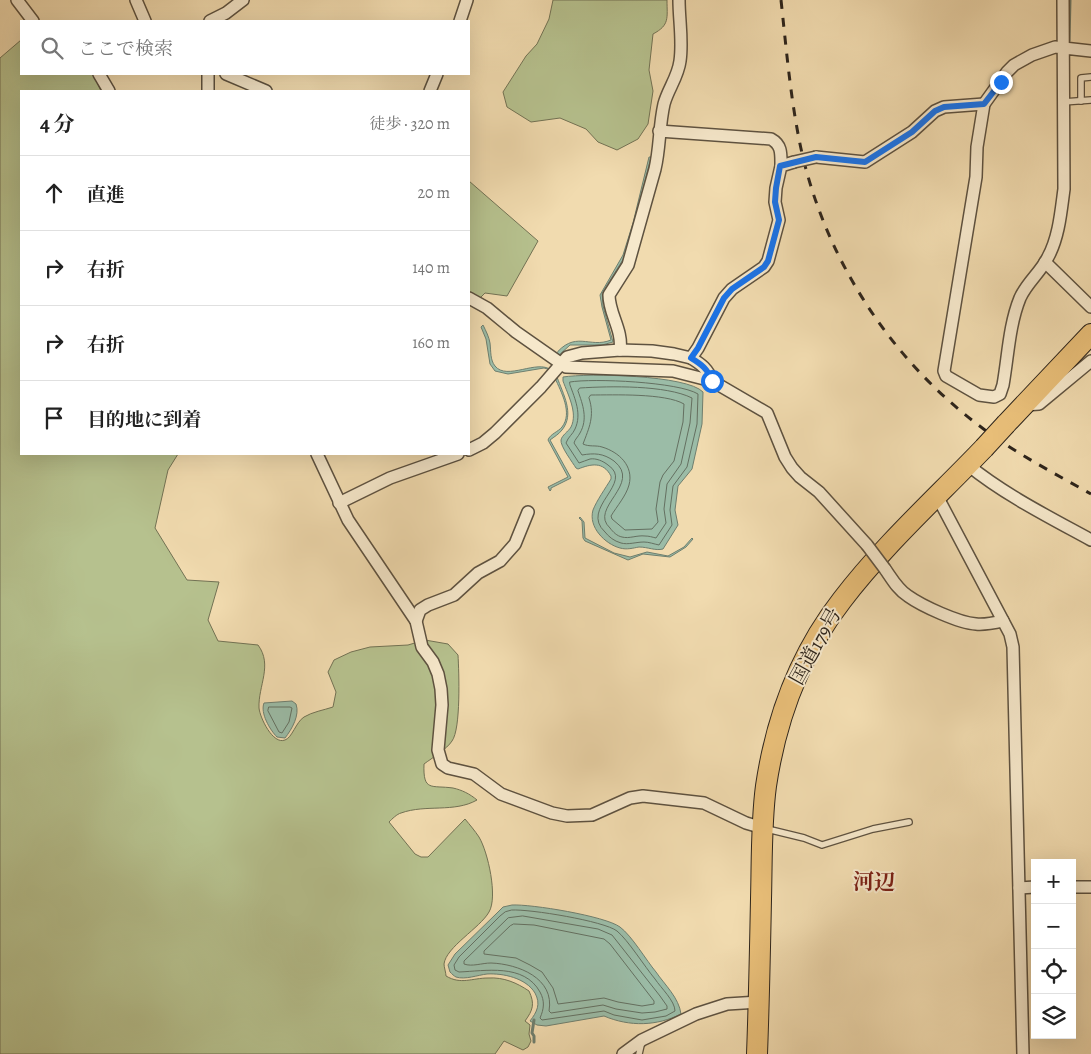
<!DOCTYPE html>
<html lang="ja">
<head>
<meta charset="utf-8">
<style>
	:root { --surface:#fff; --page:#f2f2f2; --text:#222; --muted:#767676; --line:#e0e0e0 }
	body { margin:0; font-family:Alegreya,"Noto Serif JP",serif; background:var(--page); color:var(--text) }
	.controls { position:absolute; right:15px; bottom:15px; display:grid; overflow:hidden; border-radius:0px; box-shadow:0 5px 20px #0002 }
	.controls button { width:45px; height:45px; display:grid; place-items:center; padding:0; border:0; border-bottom:1px solid var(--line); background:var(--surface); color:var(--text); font:25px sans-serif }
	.stop { position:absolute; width:15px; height:15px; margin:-11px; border:4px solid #1a73e8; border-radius:50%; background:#fff }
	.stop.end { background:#1a73e8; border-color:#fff; box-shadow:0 1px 5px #0008 }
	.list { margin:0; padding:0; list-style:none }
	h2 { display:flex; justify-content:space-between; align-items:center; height:65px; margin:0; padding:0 20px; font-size:21px }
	h2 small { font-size:16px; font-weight:400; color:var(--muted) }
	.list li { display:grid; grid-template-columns:32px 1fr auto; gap:15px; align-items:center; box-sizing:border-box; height:75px; padding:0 20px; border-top:1px solid var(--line) }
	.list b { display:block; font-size:19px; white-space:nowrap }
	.list em { font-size:16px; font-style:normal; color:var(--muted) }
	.icon { flex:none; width:28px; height:28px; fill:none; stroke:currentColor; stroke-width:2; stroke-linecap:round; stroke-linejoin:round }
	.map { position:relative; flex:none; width:1091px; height:1054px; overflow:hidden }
	.search { position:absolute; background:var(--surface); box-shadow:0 5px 20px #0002; left:20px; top:20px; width:450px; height:55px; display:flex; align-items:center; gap:12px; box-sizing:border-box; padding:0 18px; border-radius:0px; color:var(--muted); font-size:19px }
	.panel { position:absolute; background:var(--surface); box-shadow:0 5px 20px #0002; left:20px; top:90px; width:450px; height:365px; border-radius:0px }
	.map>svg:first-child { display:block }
	.green { fill:#b6c18e; stroke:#727254 }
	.water { fill:#9bbca7; stroke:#6f7f6f }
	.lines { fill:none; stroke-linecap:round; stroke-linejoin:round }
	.shore { stroke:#647061; stroke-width:1 }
	.stream { stroke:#6f7f6f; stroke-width:3 }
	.lane-casing { stroke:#5e5240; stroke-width:8 }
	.street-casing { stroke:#5e5240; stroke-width:14 }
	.highway-casing { stroke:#2d241b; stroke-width:22 }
	.lane { stroke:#f6e8cb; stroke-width:5.5 }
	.street { stroke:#f6e8cb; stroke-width:11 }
	.highway { stroke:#e8be78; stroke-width:20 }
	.rail { stroke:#2d241b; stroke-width:3; stroke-dasharray:9 9; stroke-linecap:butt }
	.street-bridge-casing { stroke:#5e5240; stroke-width:14; stroke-linecap:butt }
	.highway-bridge-casing { stroke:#2d241b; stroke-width:22; stroke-linecap:butt }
	.street-bridge { stroke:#f6e8cb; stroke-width:11 }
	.highway-bridge { stroke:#e8be78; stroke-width:20 }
	.route { stroke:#1a73e8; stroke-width:6 }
	.labels { text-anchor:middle; stroke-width:4; stroke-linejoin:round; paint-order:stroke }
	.street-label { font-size:20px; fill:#2d241b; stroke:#f6e8cb }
	.neighbourhood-label { font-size:21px; font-weight:bold; fill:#7a1f14; stroke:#f6e8cb }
</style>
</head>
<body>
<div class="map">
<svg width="1091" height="1054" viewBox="0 0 1091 1054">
	<rect width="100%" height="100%" fill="#f1dbaf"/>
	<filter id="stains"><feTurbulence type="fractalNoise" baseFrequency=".004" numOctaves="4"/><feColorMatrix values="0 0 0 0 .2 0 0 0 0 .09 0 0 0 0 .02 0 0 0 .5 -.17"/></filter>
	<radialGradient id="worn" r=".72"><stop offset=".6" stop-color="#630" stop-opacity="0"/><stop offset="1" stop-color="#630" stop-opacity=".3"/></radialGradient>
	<g class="green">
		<path d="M553,0H667C667,18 670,25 653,34L649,70L653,91L648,124L638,139L617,150L598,142L586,129L560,118L531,122L507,107L503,92L526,56L537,44L549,19Z"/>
		<path d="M21,40V74H93L101,91H21V454H178L168,470L155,528L187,580L219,582L208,620L218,641L258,645C273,665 258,686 259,708C260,718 273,745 285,740C292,738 296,722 304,717C312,712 324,710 333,707L336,692L328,672L334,660L351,652L370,647L408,645L425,640L448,644L458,655C459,672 461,729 452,741C447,749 432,758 424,764C423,792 431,785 453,788C462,790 470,794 477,800C454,813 426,804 401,813C397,814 392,819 389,822L415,854L421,857H428L465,819C470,825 475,831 479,837C488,852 498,897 489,912C480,928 446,947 444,964C444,967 446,973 446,976C461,985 472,978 488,978C504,977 517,983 529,991C535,1004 533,1010 525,1021L530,1025L529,1034L531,1041L528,1047L523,1050L504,1041L495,1054H0V58Z"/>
		<path d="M469,181L538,241L507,296L485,293L479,299L469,294Z"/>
	</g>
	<g class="water">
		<path d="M649,157H651L638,209L624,258L602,293L603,306L613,342L602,345H570L558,356H554C575,329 589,349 611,340L602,307L600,295L623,255L633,223Z"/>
		<path d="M483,325C486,331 489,337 490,343C491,351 490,360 495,366C507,381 537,359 551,370L544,368L508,374L495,371L490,364L486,339L481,327Z"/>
		<path d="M557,377C563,394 575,414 562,430C559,434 554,437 550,440L571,478L551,488V490L550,491L548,487L568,477L548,440C550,434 558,432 562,427C573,413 561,392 555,378Z"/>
		<path d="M563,377C588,373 687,375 703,392L702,424L692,469L678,486L675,510L678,525L663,549C655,551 648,547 639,547C633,548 627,550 620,548C605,544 588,527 593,510C597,500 605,489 611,479V476C603,461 591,464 578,469L576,468C573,463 560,446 561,440C562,435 568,432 571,427C578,413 568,395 563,381Z"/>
		<path d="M580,517L584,522L585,538L614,553L630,557L647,552L668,556L684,547L692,538L693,539L686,547L670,557L643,554L628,560L585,541L583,538L582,521L579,518Z"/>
		<path d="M292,701L296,704C300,715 292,729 285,738L277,737C270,730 260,713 264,703Z"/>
		<path d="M512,905C531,904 605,916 620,927C632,936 646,960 656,972C665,985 679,998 681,1014C657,1026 630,1027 604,1016L546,1026L537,1025L530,1021C537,1012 541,1004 535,993C526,978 503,973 487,974C478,975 465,980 456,977C454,976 452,974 450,972L448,965L455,954L497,913L503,907Z"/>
	</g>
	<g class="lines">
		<g class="shore">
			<path d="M570,382C593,378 679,382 698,394L697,424L687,467L673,486L670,510L672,525L659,545C654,544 649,542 644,542C636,542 628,545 621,543C614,541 609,537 605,532C579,508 635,483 608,465C603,461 596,458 590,459C586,460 583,462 579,463L566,443C568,437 573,434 575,429C582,414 575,399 570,385Z"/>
			<path d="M580,388C610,386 666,385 692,398L690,423L681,464L667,484L664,509L666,523L656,538C652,537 649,536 645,536C637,535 629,539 622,537C617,536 613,532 610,528C588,508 643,484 614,461C603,453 594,453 582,455L574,443C575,439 578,437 580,433C588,419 583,405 578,391Z"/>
			<path d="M591,395C614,395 665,393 684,404L683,422L674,461L663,475L660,482L656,509L658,522L652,529L625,530L612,519L611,516C617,506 626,496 629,485C634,466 619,452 602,447C596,445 589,447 583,444C589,428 595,416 589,398Z"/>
			<path d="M269,707H290L292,708L289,722L282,733L279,732L268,711Z"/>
			<path d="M512,910C530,909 604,921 617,931C628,940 645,967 655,979C661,988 675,1001 675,1011L666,1016L642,1020L614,1015L604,1011L542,1020L540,1018C544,1009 545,1001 540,992C524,963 485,971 459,972L455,970L454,965L459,957L500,916L505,912Z"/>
			<path d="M523,916L598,929L612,935L660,996L667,1006V1009L655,1012L642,1013L616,1009L603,1005L551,1013L549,1011C555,978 518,964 491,963C482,963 472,967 464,964V961L508,918Z"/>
			<path d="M514,924L534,925L604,939L610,944L654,1001V1004L642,1006L618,1002L604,998L558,1004L553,988L542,972L530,965L516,958L484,954V951L510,926Z"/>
		</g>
		<g class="stream">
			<path d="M1069,41L1070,0"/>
			<path d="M534,1042V1036L532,1033L534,1020"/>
		</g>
		<g class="lane-casing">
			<g id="lane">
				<path d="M1081,101V78L1091,77"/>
				<path d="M1063,102L1091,100"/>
				<path d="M767,829L804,838L822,845L873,829L909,822"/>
				<path d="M639,1054L642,1041"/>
			</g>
		</g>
		<g class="street-casing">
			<g id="street">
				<path d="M17,0L33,21"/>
				<path d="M136,0L145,21"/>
				<path d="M1063,0L1064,189C1061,211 1059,237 1048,257C1041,272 1027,282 1020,298C1009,325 1008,357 1003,385L1000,394L994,397L979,395L946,376L944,371L976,177L977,147L984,104L1007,72L1014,65L1032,55L1055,47L1091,51"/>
				<path d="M210,21L226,13L243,0"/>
				<path d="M460,21L467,0"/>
				<path d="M99,74L109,91"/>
				<path d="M208,74V91"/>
				<path d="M226,74L266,91"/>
				<path d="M430,91L437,74"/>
				<path d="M659,131L771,139C782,145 781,154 781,166"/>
				<path d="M816,157L865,162L912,132L935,111L944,107L984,104"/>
				<path d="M1045,262L1091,307"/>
				<path d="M469,298L487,308L516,332L566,367L673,371L712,381"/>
				<path d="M620,350C623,330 609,314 609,295L628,265L655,169C660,148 659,126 664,104C668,89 678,77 680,61C683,41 679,20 679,0"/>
				<path d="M691,358C701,364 708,369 712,381L767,413L785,457L792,468L800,477L819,492L867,545"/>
				<path d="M1025,405L1039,404L1091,361"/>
				<path d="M469,450L483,443L495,433L541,387L567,357L582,353L620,350L652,351L674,354L691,358L698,348L724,298L732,289L764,267L768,261L779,220L775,202L776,188L781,166L794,162"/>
				<path d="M317,454L348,520L416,621L422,647L433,662L438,674L441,689L442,705L438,750L442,764L448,768L474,774L501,794L552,813L567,816L592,815L630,798L643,796L704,803L746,823L763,828"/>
				<path d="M968,465C1005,495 1049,517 1091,540"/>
				<path d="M937,496L1010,634L1013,647L1023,1054"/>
				<path d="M339,503L390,478L458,454"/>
				<path d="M885,569C892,579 898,590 908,596C922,606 959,623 976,624C985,625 994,623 1003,621"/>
				<path d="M416,621L420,610L428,605L454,595L478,573L500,561L515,544L528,512"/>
				<path d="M1072,887H1091"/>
				<path d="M1019,888L1035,887"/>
				<path d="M623,1054L642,1040L696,1014L727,1004L759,1002"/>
			</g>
		</g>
		<g class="highway-casing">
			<g id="highway">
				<path d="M1006,424L1091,334"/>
				<path d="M757,1054C759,1002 760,951 761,899C762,862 761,823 766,786C776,719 800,654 842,600C884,545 936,498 984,448"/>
			</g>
		</g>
		<use href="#lane" class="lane"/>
		<use href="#street" class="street"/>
		<use href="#highway" class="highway"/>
		<path class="rail" d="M781,0C786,46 790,93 799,139C821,252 888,358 981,427C1015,453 1054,473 1091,494"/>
		<g class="street-bridge-casing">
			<g id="street-bridge">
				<path d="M794,162L816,157"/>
				<path d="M867,545L885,569"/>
			</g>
		</g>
		<g class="highway-bridge-casing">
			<path id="highway-bridge" d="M984,448L1006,424"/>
		</g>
		<use href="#street-bridge" class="street-bridge"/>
		<use href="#highway-bridge" class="highway-bridge"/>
	</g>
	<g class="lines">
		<path class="route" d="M712,381C708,369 701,364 691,358L698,348L724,298L732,289L764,267L768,261L779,220L775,202L776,188L780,166L816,157L865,162L912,132L935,111L944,107L984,104L1001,82"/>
	</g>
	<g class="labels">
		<g class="street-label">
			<text transform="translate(815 646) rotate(-61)" y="7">国道179号</text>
		</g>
		<g class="neighbourhood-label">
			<text x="874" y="889">河辺</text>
		</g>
	</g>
	<rect width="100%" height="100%" filter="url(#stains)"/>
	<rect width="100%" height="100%" fill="url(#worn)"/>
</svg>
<div class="controls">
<button>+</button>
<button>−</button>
<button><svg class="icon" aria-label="locate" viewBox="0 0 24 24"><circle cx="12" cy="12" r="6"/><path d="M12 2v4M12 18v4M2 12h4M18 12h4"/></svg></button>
<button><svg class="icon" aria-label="layers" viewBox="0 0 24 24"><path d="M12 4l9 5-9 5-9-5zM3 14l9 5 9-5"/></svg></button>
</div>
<div class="stop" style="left:712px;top:381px"></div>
<div class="stop end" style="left:1001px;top:82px"></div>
<div class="search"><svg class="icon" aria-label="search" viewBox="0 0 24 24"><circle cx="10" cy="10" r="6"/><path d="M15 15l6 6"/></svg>ここで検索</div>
<section class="panel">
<h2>4 分<small>徒歩 · 320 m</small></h2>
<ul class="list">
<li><svg class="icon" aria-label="ahead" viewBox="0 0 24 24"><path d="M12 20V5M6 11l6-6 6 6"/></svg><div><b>直進</b></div><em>20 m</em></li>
<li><svg class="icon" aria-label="right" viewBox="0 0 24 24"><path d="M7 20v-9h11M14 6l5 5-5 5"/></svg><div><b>右折</b></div><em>140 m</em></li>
<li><svg class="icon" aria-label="right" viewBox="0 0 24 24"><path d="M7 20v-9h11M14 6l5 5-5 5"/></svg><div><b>右折</b></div><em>160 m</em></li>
<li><svg class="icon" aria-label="arrive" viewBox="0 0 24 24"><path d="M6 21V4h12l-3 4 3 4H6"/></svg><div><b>目的地に到着</b></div></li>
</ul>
</section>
</div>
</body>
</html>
